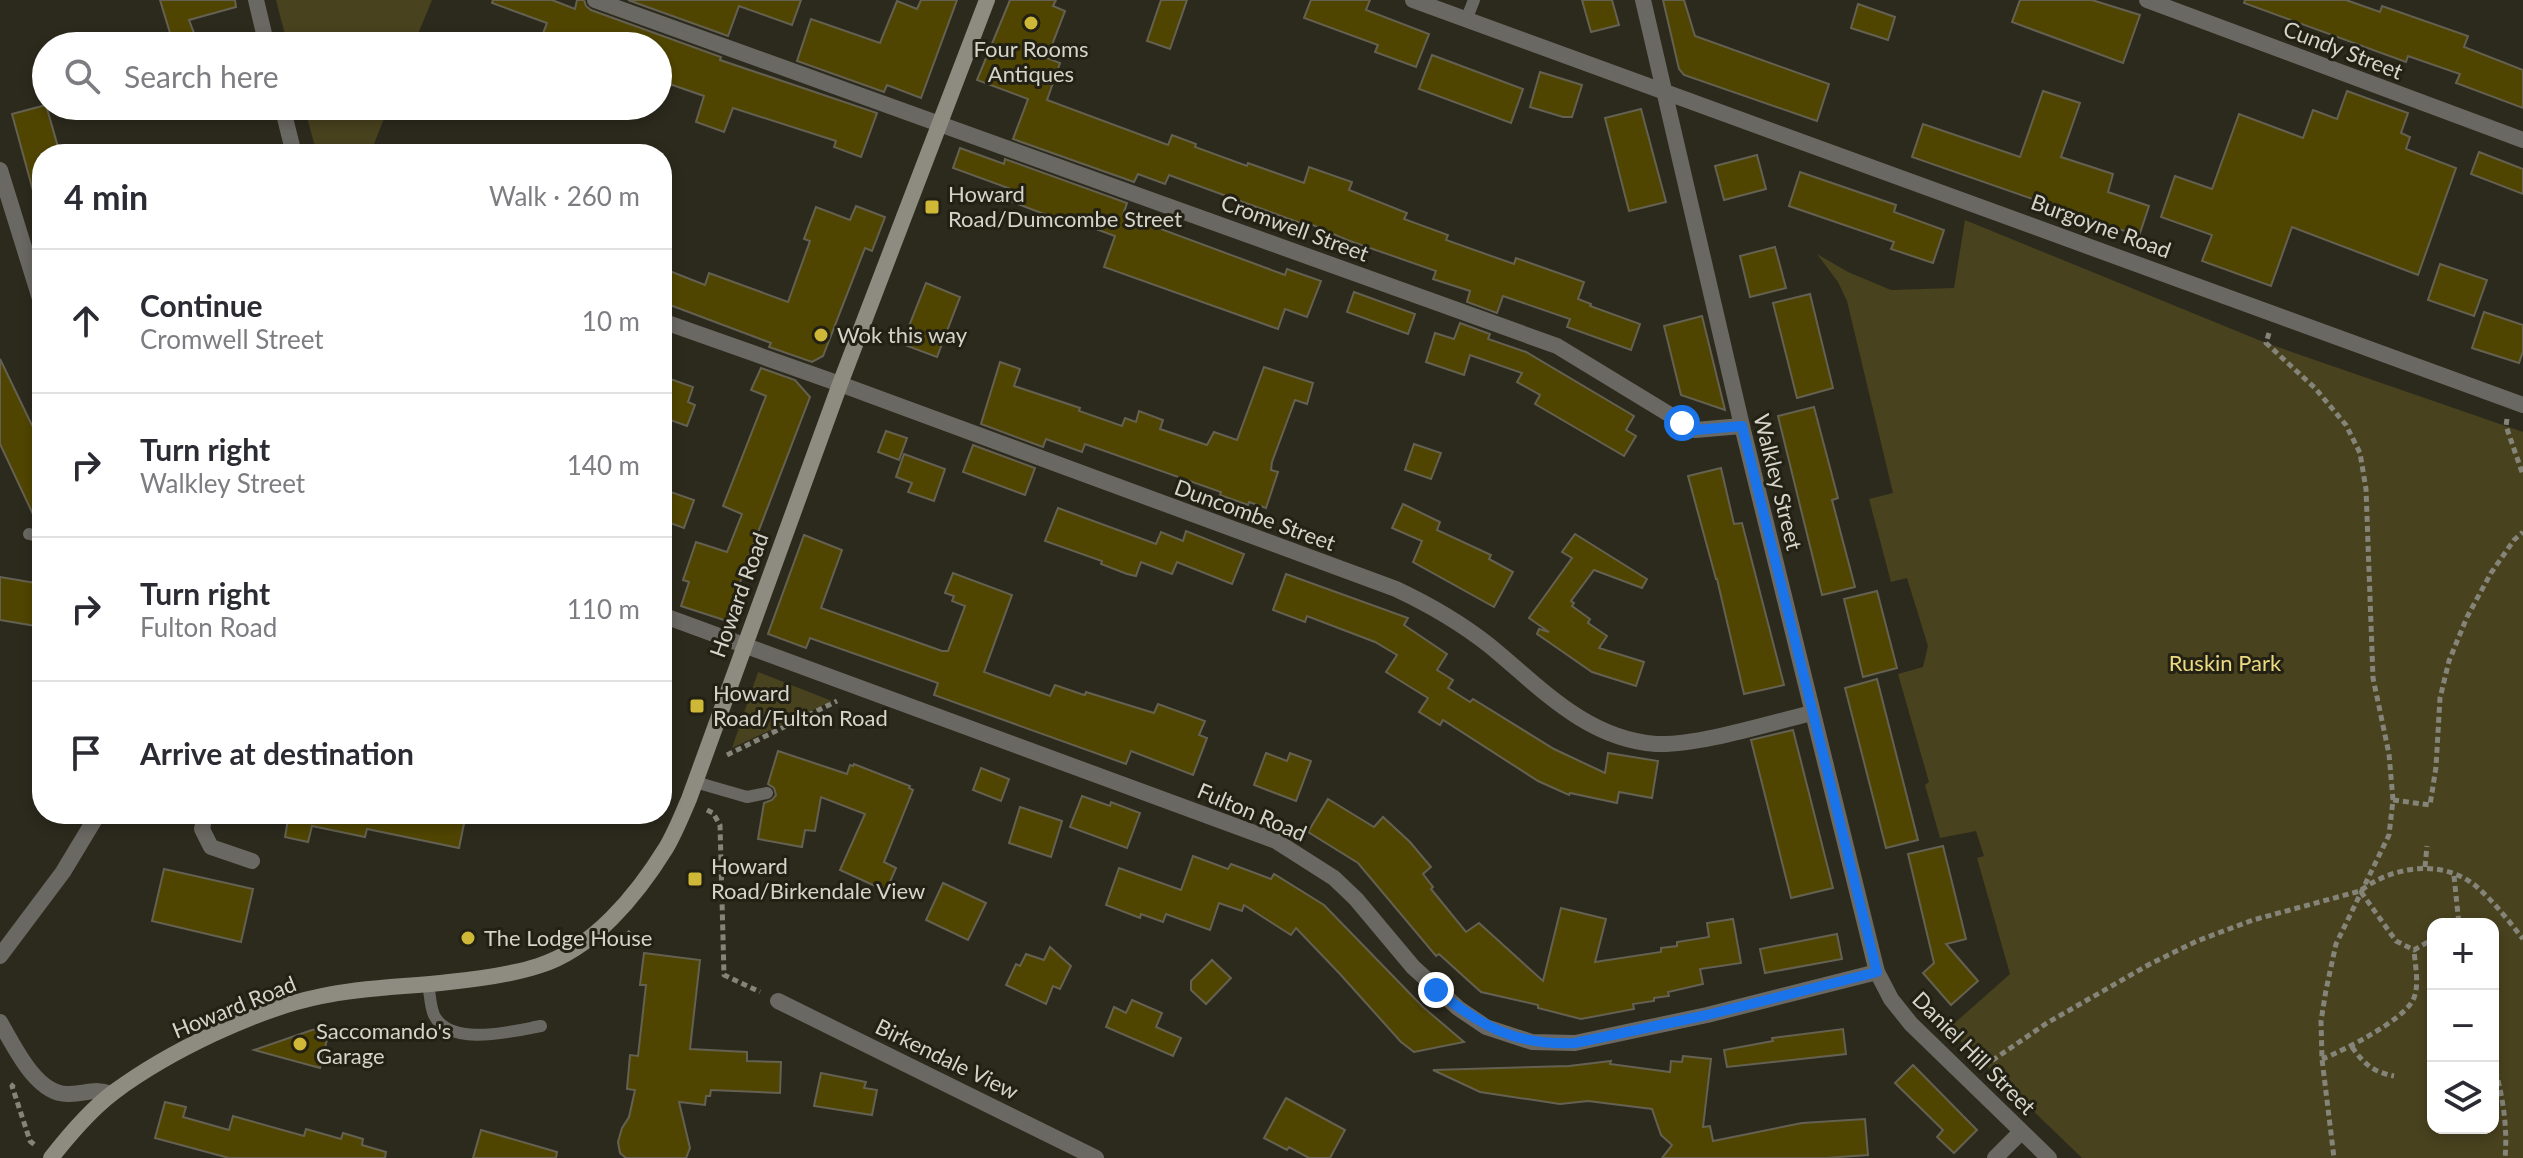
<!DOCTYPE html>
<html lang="en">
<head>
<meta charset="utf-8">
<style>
	:root { --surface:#fff; --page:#f2f2f3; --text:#2b2b33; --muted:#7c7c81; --line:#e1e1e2 }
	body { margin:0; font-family:Lato,sans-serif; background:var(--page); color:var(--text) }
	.controls { position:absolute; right:24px; bottom:24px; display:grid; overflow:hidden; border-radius:16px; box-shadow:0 4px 12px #0003 }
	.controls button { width:72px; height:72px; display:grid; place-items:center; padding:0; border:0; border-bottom:2px solid var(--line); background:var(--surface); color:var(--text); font:40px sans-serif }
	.stop { position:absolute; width:24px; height:24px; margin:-18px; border:6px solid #1a73e8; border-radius:50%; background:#fff }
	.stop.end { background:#1a73e8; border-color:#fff; box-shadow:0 2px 8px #0008 }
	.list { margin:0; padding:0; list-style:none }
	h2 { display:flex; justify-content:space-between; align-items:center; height:104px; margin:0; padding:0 32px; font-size:34px }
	h2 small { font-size:26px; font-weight:400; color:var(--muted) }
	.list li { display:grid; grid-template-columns:52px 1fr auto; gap:24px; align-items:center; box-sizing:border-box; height:144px; padding:0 32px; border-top:2px solid var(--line) }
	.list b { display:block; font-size:30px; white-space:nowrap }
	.list p { margin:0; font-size:26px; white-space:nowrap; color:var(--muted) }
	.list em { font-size:26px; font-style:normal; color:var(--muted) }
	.icon { flex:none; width:44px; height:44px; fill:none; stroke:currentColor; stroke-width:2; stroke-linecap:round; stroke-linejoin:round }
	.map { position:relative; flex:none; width:2523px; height:1158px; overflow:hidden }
	.search { position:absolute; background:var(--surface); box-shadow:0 4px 12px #0003; left:32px; top:32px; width:640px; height:88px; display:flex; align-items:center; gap:20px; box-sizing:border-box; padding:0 28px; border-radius:44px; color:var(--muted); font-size:30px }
	.panel { position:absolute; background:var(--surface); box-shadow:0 4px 12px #0003; left:32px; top:144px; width:640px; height:680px; border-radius:32px }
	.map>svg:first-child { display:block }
	.green { fill:#49421f; fill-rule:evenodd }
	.building { fill:#504500; stroke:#646152; stroke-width:2 }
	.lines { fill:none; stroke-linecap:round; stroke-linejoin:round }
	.path { stroke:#858479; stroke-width:5; stroke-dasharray:6 4; stroke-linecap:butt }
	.lane { stroke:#6a6862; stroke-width:12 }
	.street { stroke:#6a6862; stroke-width:16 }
	.secondary { stroke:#8e8c81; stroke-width:16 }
	.route { stroke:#1a73e8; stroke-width:10 }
	.poi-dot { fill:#cfb837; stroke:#232014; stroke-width:3 }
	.labels { text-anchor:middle; stroke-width:6; stroke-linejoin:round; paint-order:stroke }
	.poi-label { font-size:22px; fill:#d5d4cb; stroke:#232014; text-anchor:start }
	.street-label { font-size:22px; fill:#d5d4cb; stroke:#232014 }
	.park-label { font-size:22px; fill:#ebda80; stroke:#232014 }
</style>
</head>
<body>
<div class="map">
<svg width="2523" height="1158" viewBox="0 0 2523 1158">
	<rect width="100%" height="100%" fill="#2c2a1d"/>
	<g class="green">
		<path d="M276,0H432L413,46H288Z"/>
		<path d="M304,106H389L370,154H317Z"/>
		<path d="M1965,220L2266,343L2523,432V1158H2082L1948,1029L2010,974L1977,858L1984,856L1976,831L1940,838L1925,785L1929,782L1898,674L1923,667L1928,646L1907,578L1891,582L1869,499L1893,493L1847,301L1838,282L1817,254L1848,272L1891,290L1954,288ZM2433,924H2493V1128H2433Z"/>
		<path d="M758,672L832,701L732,748Z"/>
	</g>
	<g class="building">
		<path d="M160,0H235L236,7L189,20L199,46H174Z"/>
		<path d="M493,0H552L575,9L577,0H584L586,6L591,10L721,57L720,60L877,113L861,157L834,147L836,141L733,108L724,132L696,122L704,96L658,80V46H569L542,36L547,23L492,3Z"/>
		<path d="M628,0H801L792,25L739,6L728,36Z"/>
		<path d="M921,0H957L921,98L887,85L884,92L797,61L811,19L880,43L897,1L917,9Z"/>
		<path d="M1010,0H1056L1053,6L1065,11L1047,58L1060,63L1047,100L1168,145L1172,135L1196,144L1195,147L1247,166L1248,163L1304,183L1309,167L1352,182L1349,190L1407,213L1404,219L1448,235L1446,240L1514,264L1516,258L1584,282L1578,299L1591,304L1590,306L1640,324L1631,350L1567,327L1570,319L1503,296L1497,313L1467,302L1470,291L1433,279L1436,271L1347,240L1304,221L1303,224L1169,175L1165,184L1138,174L1134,182L1013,139L1028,99L977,80Z"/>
		<path d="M1161,0H1187L1170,49L1147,41Z"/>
		<path d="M1311,0H1370L1366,10L1429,34L1416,67L1375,52L1378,45L1304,18Z"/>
		<path d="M1582,0H1612L1619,25L1591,32Z"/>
		<path d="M1663,0H1684L1695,36L1829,84L1817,121L1684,75L1679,69Z"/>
		<path d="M2020,0H2092L2140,15L2123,63L2012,22Z"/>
		<path d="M2245,0H2346L2380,12L2382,6L2468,36L2464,47L2523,70V108L2456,83L2460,74L2408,56L2406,62L2244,3Z"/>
		<path d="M1858,4L1895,17L1888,40L1851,28Z"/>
		<path d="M1432,55L1523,89L1511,123L1419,89Z"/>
		<path d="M1540,72L1582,85L1572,117H1563L1530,107Z"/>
		<path d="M2043,91L2080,103L2061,157L2113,174L2108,192L2149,206L2139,236L1912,157L1923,124L2020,157Z"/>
		<path d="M2347,91L2408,113L2401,133L2410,137L2406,149L2456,168L2418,275L2292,227L2271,286L2202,261L2212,235L2161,217L2175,176L2212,189L2239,114L2303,138L2313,110L2337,119Z"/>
		<path d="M46,105L60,154H42V197L35,198L12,114Z"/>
		<path d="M1641,109L1666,202L1629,211L1605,118Z"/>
		<path d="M960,148L1004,164L1005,159L1127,203L1123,215L1285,275L1287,269L1321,281L1307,317L1285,309L1278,329L1104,267L1115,236L1061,216L1060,220L1007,200L1011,189L953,168Z"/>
		<path d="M2479,152L2523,169V194L2471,174Z"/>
		<path d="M1757,155L1766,189L1724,200L1715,166Z"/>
		<path d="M1800,172L1896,205L1894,212L1944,230L1933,263L1891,249L1894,242L1789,206Z"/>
		<path d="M856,206L885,217L872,251L865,248L823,356L812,362L769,347L771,343L662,302V268L705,285L709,273L788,302L810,241L804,239L816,207L850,220Z"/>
		<path d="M1775,247L1786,288L1750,297L1740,256Z"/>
		<path d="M2440,264L2487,280L2474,316L2428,300Z"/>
		<path d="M926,283L960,297L937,357L902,344Z"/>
		<path d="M1354,292L1415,314L1408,334L1347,312Z"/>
		<path d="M1810,294L1833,388L1797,398L1773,303Z"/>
		<path d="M2484,312L2523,325V351L2519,363L2472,348Z"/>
		<path d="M1702,316L1725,410L1681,395L1664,326Z"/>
		<path d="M1460,323L1490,334L1488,339L1526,352L1634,416L1626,430L1636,436L1624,456L1535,404L1540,395L1517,382L1522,373L1470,355L1464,375L1426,362L1435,333L1454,339Z"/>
		<path d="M0,359L42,446V528L39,527L0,444Z"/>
		<path d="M1000,362L1020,369L1014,386L1080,408L1079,411L1122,426L1125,418L1136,422L1139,411L1163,420L1160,429L1207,445L1214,432L1237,440L1264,367L1313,383L1307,404L1295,400L1272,462L1271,470L1278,472L1266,508L1249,502L1248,505L1220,495L1221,492L1085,444L1082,452L1046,439L1043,447L981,424Z"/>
		<path d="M761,368L795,380L810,397L749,556L727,621L681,606L689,582L683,580L696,542L727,552L742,514L723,506L766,396L751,390Z"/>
		<path d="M662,376L693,387L688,402L695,405L687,426L662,417Z"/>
		<path d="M1814,407L1838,498L1832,500L1855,587L1822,595L1778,416Z"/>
		<path d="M886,431L907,438L899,460L878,452Z"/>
		<path d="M1414,444L1441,453L1431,479L1405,470Z"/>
		<path d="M973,445L1035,468L1025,495L963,472Z"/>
		<path d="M904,454L945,469L934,501L908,492L912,483L896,477Z"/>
		<path d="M1721,468L1734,524L1742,523L1784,685L1744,694L1717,579H1716L1688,476Z"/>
		<path d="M662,489L694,500L684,528L662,520Z"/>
		<path d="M1403,504L1440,522L1437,530L1491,555L1489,559L1513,572L1494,607L1413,562L1422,541L1392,528Z"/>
		<path d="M1058,508L1156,544L1161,532L1183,541L1186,531L1244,554L1232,584L1177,562L1172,574L1141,562L1136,576L1127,574L1101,564L1102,561L1045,541Z"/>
		<path d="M1575,534L1647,579L1642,588L1594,570L1571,601L1574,603L1572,606L1590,619L1588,623L1607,636L1599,648L1644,662L1636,686L1592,672L1537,634L1539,629L1549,632L1529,618L1572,558L1562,552Z"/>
		<path d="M804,535L842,550L821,608L942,651H948L965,606L952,601L954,596L945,593L953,573L1012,595L984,672L1050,696L1055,685L1081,694L1085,695L1086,692L1154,713L1158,704L1205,721L1199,735L1207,738L1193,775L1131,751L1126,764L934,695L938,683L810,638L806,648L768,634Z"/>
		<path d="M1286,574L1408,618L1404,625L1447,654L1437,670L1453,680L1448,688L1470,702L1473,699L1554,749L1605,773L1608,753L1658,761L1652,798L1619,792L1617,803L1570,793L1569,795L1538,781L1443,720L1440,725L1419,712L1428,698L1386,672L1397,655L1375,642L1307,616L1305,622L1273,610Z"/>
		<path d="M0,577L42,584V627L0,620Z"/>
		<path d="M1877,591L1897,668L1863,677L1844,599Z"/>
		<path d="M1877,679L1918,840L1886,848L1845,688Z"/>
		<path d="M1793,730L1833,888L1791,898L1751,740Z"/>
		<path d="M778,751L847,774L850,765L853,766L854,764L910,786L909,788L913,790L884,862L896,868L886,891L840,870L865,814L821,797L815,831L805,830L802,847L758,839L764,803L772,800L776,795L774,788L768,784Z"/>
		<path d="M1266,753L1287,761L1290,753L1311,761L1296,801L1254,785Z"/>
		<path d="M981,768L1009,779L1001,801L973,790Z"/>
		<path d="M1082,796L1110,806L1111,802L1140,813L1127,848L1070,827Z"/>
		<path d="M1328,799L1374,827L1383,817L1410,842L1431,867L1423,874L1433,887L1431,889L1466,932L1479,923L1543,981L1561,908L1606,919L1595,962L1661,952V948L1677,946V942L1709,937L1707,923L1733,919L1741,963L1700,969L1703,984L1668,992L1669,996L1654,998V1001L1633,1004L1634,1009L1581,1019L1538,1008V1005L1481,992L1439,954L1436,956L1358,863L1308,832Z"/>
		<path d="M1020,807L1062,821L1051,857L1009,843Z"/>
		<path d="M289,814H466L459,848L367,829L365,837L312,826L308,842L285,837Z"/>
		<path d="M1943,846L1966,939L1946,944L1978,981L1951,1005L1923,973L1934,963L1908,854Z"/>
		<path d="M1193,856L1228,869L1231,864L1271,879L1274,874L1324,905L1423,1007L1464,1042L1414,1052L1401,1042L1340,974L1296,928L1291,935L1244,905L1242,911L1219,903L1210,930L1166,914L1163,922L1141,914L1140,918L1106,905L1119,868L1181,890Z"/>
		<path d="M164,869L253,889L241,942L152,921Z"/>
		<path d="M943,883L986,903L968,940L926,920Z"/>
		<path d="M1837,934L1842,959L1765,973L1760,949Z"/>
		<path d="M1050,947L1071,966L1060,989L1053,986L1046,1004L1006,985L1016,964L1020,966L1026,954L1044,960Z"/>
		<path d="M644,953L700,960L690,1049L747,1052V1061L781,1062L780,1093L711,1090L710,1096H706L705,1105L679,1102L690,1148L686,1158H626L620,1153L618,1142L622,1128L629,1117L635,1090L627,1089L630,1055L638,1056L646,985H640Z"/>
		<path d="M1212,960L1231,978L1206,1004L1191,990V981Z"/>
		<path d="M1132,1000L1162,1013L1156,1027L1181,1038L1173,1056L1106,1027L1114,1007L1126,1013Z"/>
		<path d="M330,1027L320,1068L254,1050L312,1030Z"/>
		<path d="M1843,1029L1846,1054L1727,1067L1724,1050L1773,1041L1772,1038Z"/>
		<path d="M1683,1056L1711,1059L1703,1127L1710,1126L1713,1141L1802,1123L1865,1119L1868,1155L1826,1158H1662L1672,1145L1661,1135L1652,1109L1588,1101L1560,1104L1480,1092L1433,1070L1569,1066L1611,1061L1610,1064L1670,1072L1671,1061L1682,1062Z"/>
		<path d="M1913,1065L1977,1130L1954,1153L1937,1137L1943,1130L1895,1083Z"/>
		<path d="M821,1073L866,1082L864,1088L877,1090L872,1115L814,1106Z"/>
		<path d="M1286,1098L1345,1130L1330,1158H1309L1289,1147L1287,1150L1264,1138Z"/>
		<path d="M165,1102L186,1107L183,1117L229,1130L233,1116L304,1136L306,1129L341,1139L343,1133L363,1139L362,1145L386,1152L385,1158H229L155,1138Z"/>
		<path d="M481,1130L557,1152L556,1158H473Z"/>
	</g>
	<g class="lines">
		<g class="path">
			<path d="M2269,333L2266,343L2315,388L2346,425L2360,453L2366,489L2373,678L2389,754L2393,800L2389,835L2336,944L2326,990L2321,1021L2322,1059L2334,1158"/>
			<path d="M2507,419L2506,426L2523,475"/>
			<path d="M727,755L837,701"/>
			<path d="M2393,800L2430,805L2436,767L2440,698L2449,661L2467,617L2491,573L2514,540L2523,532"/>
			<path d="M707,810L713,813L720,825L724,975L760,992"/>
			<path d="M2425,867L2427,846"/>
			<path d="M2454,876L2459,924"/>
			<path d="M2361,892L2396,941L2414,950L2433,939"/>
			<path d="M627,932L644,946"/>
			<path d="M2352,1047C2364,1064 2373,1072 2394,1076"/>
			<path d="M2322,1059C2345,1050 2402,1021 2413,1000C2420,986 2415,965 2414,950"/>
			<path d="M2493,1061C2502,1092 2508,1126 2505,1158"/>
			<path d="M1984,1066L2047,1023L2150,964L2197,941L2253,920L2360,891C2392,866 2443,858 2477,887C2494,902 2509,921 2523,939"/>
			<path d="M14,1084L12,1086L30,1141L37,1147"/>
		</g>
		<g class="lane">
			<path d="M1466,20L1474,0"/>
			<path d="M29,534L42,537"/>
			<path d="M695,782L747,797L767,793"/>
			<path d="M428,984C430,993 430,1006 434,1015C450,1048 513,1031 541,1026"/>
		</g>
		<g class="street">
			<path d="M256,0L267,46"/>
			<path d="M595,0L1557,346L1695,430L1742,426"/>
			<path d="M1413,0L2523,405"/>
			<path d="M1643,0L1742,426L1877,972L1891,999L1911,1024L2049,1158"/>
			<path d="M2147,0L2523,140"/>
			<path d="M282,106L294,154"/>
			<path d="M0,170L42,305"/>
			<path d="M662,321L840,384L1396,589C1430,605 1461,623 1490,646C1540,687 1586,739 1656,744C1697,746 1770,723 1812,713"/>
			<path d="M662,615L1276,841L1334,878L1356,899L1413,967L1458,1008L1486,1027L1532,1042L1575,1043L1707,1015L1877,972"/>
			<path d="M205,814L202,829L211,847L252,861"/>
			<path d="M0,956L63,872L98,814"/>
			<path d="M778,1001L1096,1158"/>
			<path d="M0,1022C14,1046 36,1094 67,1094C85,1095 93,1087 111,1094"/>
			<path d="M1995,1158L2021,1132"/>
		</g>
		<path class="secondary" d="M51,1158C69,1135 90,1110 114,1092C168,1052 256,1009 322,996C364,987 406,987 449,982C478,979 510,975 538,966C593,949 637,895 666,848C675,833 682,815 689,799L840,384L987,0"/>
	</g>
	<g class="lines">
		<path class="route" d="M1436,990C1481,1026 1515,1046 1575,1043L1707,1015L1877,972L1742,426L1695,430L1682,423"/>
	</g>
	<g class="poi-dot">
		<circle cx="1031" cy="23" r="8"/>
		<rect x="924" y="199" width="16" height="16" rx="4"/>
		<circle cx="821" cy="335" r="8"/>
		<rect x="689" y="698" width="16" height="16" rx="4"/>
		<rect x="687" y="871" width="16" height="16" rx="4"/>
		<circle cx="468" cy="938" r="8"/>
		<circle cx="300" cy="1044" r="8"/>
	</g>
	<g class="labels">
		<g class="poi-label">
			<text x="1031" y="57" text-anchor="middle">Four Rooms<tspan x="1031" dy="25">Antiques</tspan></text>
			<text x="948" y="202">Howard<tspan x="948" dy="25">Road/Dumcombe Street</tspan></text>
			<text x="837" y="343">Wok this way</text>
			<text x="713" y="701">Howard<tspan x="713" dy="25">Road/Fulton Road</tspan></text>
			<text x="711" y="874">Howard<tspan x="711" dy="25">Road/Birkendale View</tspan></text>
			<text x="484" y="946">The Lodge House</text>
			<text x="316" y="1039">Saccomando's<tspan x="316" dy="25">Garage</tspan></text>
		</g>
		<g class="street-label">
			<text transform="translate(2343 50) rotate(21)" y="8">Cundy Street</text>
			<text transform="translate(2101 226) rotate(20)" y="8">Burgoyne Road</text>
			<text transform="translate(1295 228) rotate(20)" y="8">Cromwell Street</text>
			<text transform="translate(1778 482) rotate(76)" y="8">Walkley Street</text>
			<text transform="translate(1255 515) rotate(20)" y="8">Duncombe Street</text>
			<text transform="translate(739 595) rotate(-70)" y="8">Howard Road</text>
			<text transform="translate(1252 812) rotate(23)" y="8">Fulton Road</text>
			<text transform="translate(234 1007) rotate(-22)" y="8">Howard Road</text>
			<text transform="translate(1974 1053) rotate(45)" y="8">Daniel Hill Street</text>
			<text transform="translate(947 1059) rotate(26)" y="8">Birkendale View</text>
		</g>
		<g class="park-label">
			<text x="2225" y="671">Ruskin Park</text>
		</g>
	</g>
</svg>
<div class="controls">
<button>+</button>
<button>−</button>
<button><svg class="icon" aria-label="layers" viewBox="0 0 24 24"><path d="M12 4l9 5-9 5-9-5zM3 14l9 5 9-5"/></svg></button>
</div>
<div class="stop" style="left:1682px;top:423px"></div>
<div class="stop end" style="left:1436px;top:990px"></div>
<div class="search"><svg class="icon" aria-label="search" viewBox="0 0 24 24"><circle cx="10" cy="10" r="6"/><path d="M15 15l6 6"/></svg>Search here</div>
<section class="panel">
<h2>4 min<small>Walk · 260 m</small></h2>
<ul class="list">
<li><svg class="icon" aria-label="ahead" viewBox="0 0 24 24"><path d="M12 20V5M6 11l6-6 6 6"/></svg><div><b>Continue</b><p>Cromwell Street</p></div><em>10 m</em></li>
<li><svg class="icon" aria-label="right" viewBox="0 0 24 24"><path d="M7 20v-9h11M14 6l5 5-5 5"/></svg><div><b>Turn right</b><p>Walkley Street</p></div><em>140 m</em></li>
<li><svg class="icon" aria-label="right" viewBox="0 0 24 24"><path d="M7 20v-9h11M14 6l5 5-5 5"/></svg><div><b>Turn right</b><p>Fulton Road</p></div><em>110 m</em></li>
<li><svg class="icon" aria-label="arrive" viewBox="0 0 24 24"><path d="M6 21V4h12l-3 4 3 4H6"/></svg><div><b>Arrive at destination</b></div></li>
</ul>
</section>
</div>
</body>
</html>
